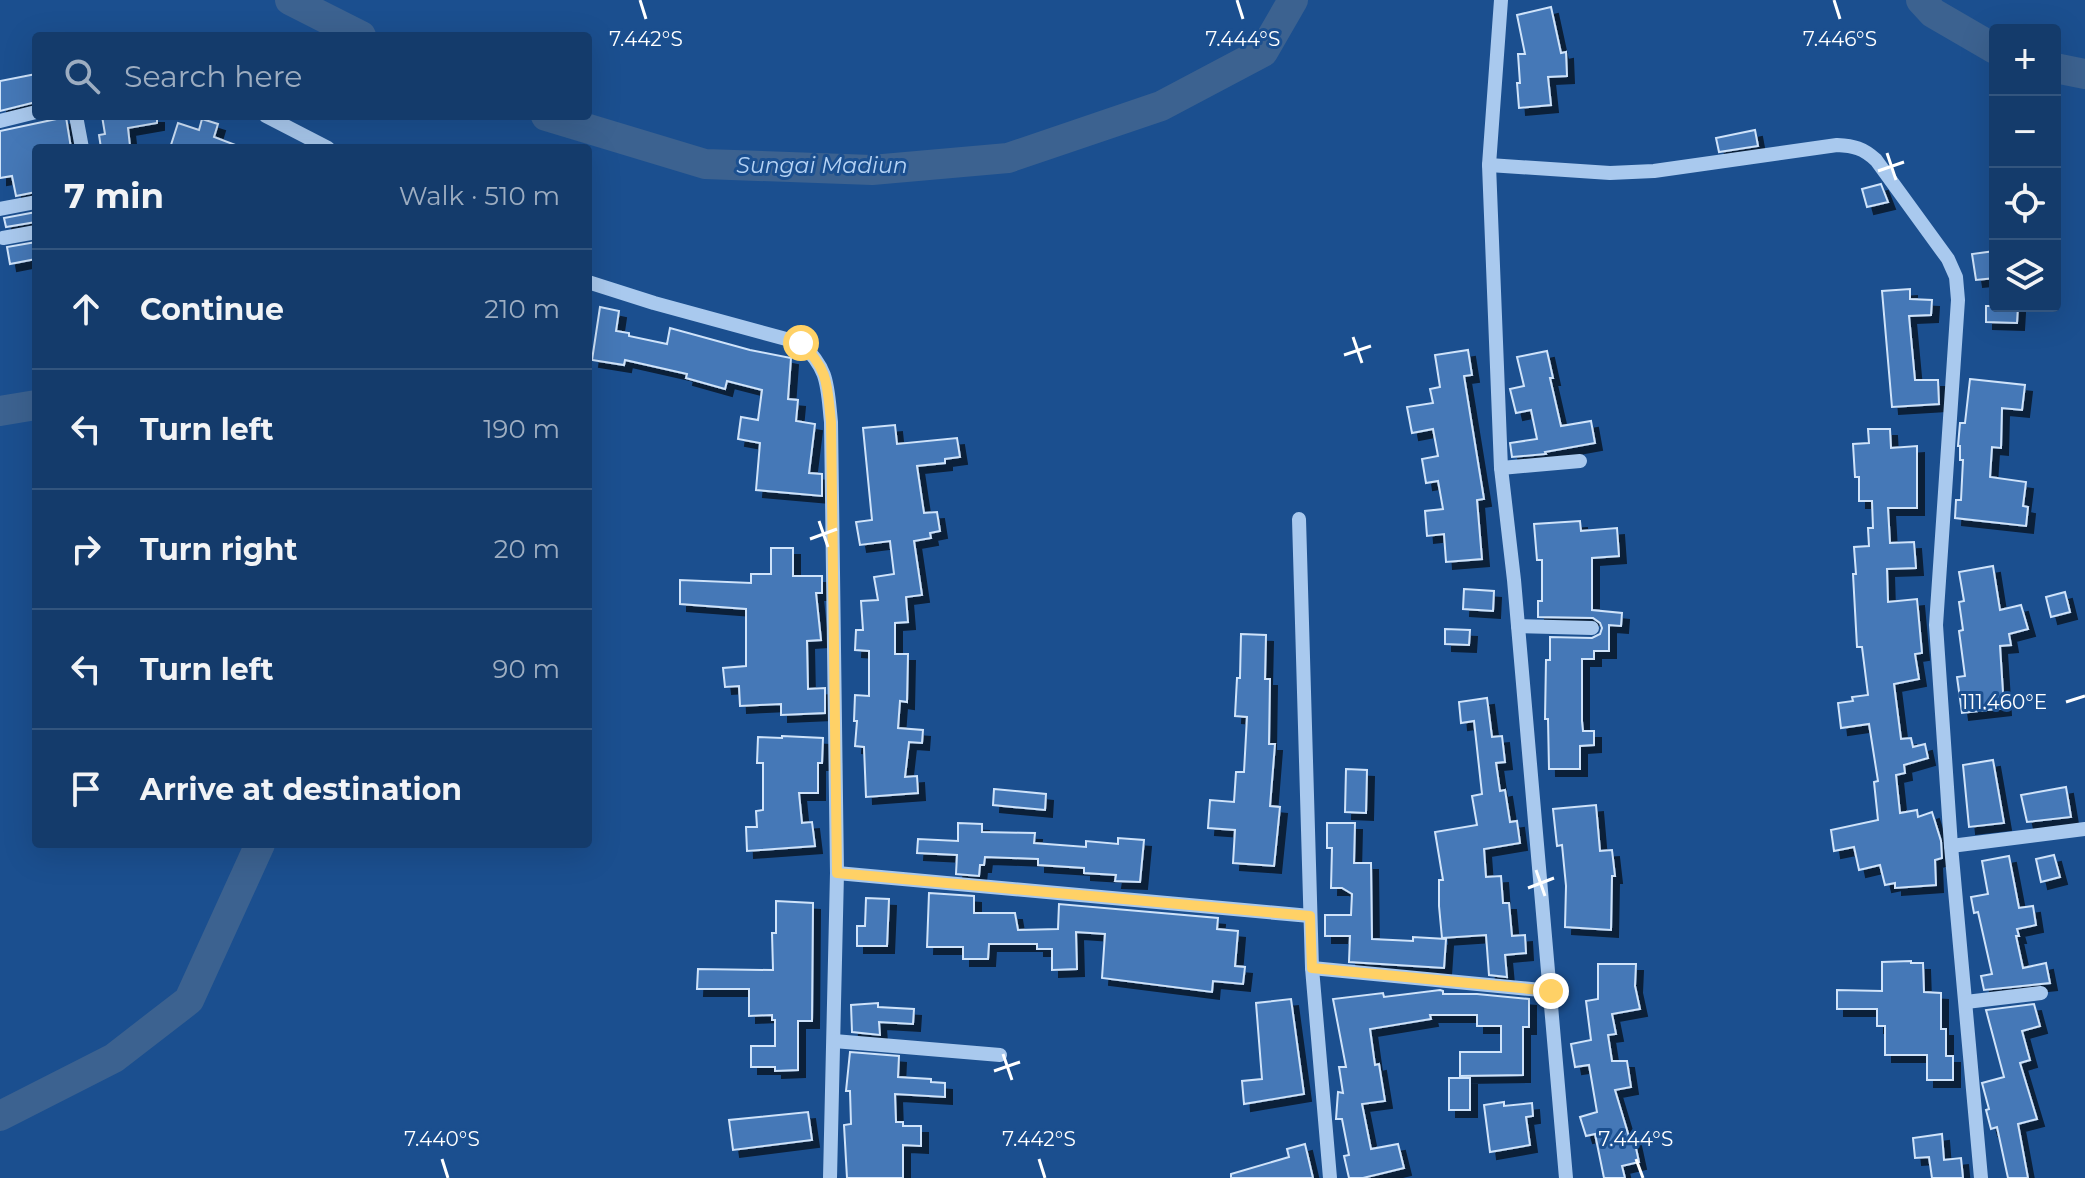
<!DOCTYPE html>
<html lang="en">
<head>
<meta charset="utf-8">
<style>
	:root { --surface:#143b6b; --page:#1d4271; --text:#f1f3f6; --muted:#9dadc1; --line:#33557e }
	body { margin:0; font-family:Montserrat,sans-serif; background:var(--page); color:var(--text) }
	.controls { position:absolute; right:24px; top:24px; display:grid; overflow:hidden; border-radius:8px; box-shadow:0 8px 32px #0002 }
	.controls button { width:72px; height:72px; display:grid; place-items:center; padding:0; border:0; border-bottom:2px solid var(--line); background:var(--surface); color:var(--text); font:40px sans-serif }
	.stop { position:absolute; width:24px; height:24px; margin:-18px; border:6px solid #ffd166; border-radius:50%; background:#fff }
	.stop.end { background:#ffd166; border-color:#fff; box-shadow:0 2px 8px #0008 }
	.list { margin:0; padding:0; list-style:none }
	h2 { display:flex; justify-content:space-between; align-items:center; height:104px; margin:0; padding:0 32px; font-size:34px }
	h2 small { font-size:26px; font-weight:400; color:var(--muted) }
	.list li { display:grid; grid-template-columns:52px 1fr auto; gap:24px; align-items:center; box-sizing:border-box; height:120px; padding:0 32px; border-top:2px solid var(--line) }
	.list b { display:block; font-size:30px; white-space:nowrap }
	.list em { font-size:26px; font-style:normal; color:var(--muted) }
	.icon { flex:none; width:44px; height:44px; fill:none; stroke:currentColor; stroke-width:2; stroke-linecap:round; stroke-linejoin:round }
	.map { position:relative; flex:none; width:2085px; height:1178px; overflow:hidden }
	.search { position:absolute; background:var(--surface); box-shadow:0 8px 32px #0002; left:32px; top:32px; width:560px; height:88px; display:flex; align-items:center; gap:20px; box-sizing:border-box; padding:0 28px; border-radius:8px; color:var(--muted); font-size:30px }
	.panel { position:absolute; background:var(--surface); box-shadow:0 8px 32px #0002; left:32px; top:144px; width:560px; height:704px; border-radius:8px }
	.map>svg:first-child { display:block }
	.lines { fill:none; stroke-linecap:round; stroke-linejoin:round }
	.river { stroke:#3c6290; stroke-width:30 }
	.building { fill:#4478b7; stroke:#cfe3fa; stroke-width:2; filter:url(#shadow) }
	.minor { stroke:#a9c9ee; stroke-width:14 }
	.route { stroke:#ffd166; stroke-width:10 }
	.ticks { fill:none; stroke:#fff; stroke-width:3 }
	.labels { text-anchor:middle; stroke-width:6; stroke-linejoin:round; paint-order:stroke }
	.water-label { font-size:22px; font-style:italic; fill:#b5d3f5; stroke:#1b4f8f }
	.ticks-label { font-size:20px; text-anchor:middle; fill:#fff; stroke:#1b4f8f; stroke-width:6; stroke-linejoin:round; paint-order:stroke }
</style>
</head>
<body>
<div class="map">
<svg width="2085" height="1178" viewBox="0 0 2085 1178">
	<defs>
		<filter id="shadow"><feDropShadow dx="7" dy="7" stdDeviation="0" flood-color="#0009"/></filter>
	</defs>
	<rect width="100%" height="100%" fill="#1b4f8f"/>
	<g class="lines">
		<g class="river">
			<path d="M290,0L361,36"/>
			<path d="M1921,0L1933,13L1995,49"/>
			<path d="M2055,68L2085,74"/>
			<path d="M546,116L705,164L872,170L1008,158L1161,106L1263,52L1293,0"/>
			<path d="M0,411L36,405"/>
			<path d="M0,1116L114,1058L189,1000L260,844"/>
		</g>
	</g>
	<g class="building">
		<path d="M1551,7L1561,53L1566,52L1567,76L1548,77L1551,105L1519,108L1517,83H1520L1518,54H1525L1517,15Z"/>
		<path d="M36,74V102L0,111V81Z"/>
		<path d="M102,116H157V123L128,128L130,146L101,148L99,135L105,134Z"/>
		<path d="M66,117L71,148H36V192L16,196L12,176L0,178V131Z"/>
		<path d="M202,119L218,124L214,137L238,146V148H170L178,123L199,130Z"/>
		<path d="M1755,130L1758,146L1719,152L1716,138Z"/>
		<path d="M1881,184L1888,202L1867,207L1862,189Z"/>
		<path d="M36,212V222L6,227L4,218Z"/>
		<path d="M36,242V259L10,264L7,247Z"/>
		<path d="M1995,251V278L1976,280L1972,254Z"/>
		<path d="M1910,289V299L1932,300L1931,315L1909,316L1915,380H1938L1939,404L1892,407L1882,291Z"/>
		<path d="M1986,306H2018L2017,323L1986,322Z"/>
		<path d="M600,307L619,311L616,331L629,333V336L667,344L670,328L750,350L791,358L788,399L798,400L796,421L815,424L809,473L822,474V496L756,490L760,443L738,439L741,417L758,420L762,390L727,381L725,389L686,378L687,374L625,360L624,365L592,360Z"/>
		<path d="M1468,350L1472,375L1464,376L1484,499L1477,500L1482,559L1446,562L1444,534L1427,536L1425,511L1443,509L1438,481L1426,483L1422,459L1438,456L1433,429L1412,433L1407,407L1433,403L1430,389L1440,387L1435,355Z"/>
		<path d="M1547,351L1553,378H1550L1561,426L1591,421L1595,443L1545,452L1546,454L1512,457L1510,443L1537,439L1531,410L1516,413L1510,389L1524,386L1517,357Z"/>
		<path d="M1970,379L2025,385L2022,410L2002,408L2001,448L1992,447L1990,477L2026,482L2023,506L2028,507L2026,526L1955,518L1956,500H1961L1963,460H1960V446H1958L1960,423H1965Z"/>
		<path d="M895,425L897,444L957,438L960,457L945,459V463L917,466L924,513L937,512L940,531L930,533L931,538L914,541L922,595L906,597L908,622L895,623V654H908L907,702L900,701L898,728L923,730L922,743L909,742L905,777L917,776L918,793L866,797L864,747L855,746L857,721H854L855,695L869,696V651L855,650L856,630H863L861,601L878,600L874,577L894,574L890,541L860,545L856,522L872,520L863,428Z"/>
		<path d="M1868,429H1890L1891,448L1917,446V508H1888L1890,543L1914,542L1916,568L1887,569L1888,602L1917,599L1922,653L1915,654L1919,679L1894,684L1901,739L1911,738L1913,747L1925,744L1928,758L1904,765L1905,773L1896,775L1900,813L1917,810L1918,817L1932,812L1941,841L1942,858L1935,860L1936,885L1895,888V883L1885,885L1880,865L1859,870L1854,847L1834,851L1831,830L1878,820L1874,782L1878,781L1869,724L1841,728L1838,703L1853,701L1852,697L1868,695L1862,647H1857L1853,574H1856L1854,547L1869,546L1868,528H1873L1872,501H1859V477H1855L1853,444L1869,443Z"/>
		<path d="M1580,521L1581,531L1617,528L1619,556L1592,558V610L1622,613L1621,626L1609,625V651H1594V659H1582V721L1583,731H1594V745L1580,746V769H1549L1548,719H1545L1546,660H1550V637L1592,638L1600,634L1602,628L1600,623L1593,618L1538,617V601H1542V560H1537L1534,524Z"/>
		<path d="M771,548H793V576H822V593H816L821,640L807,641L808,689L825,688V713L781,715V704L740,706L739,686L725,687L723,668L746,666V609L680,604V580L751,583V574H771Z"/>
		<path d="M1993,566L2000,610L2021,605L2028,629L2009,634L2011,645L2000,646L2004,708L1962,713L1957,677L1965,676L1959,631L1963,630L1959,602L1964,601L1959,572Z"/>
		<path d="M1464,589L1494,591L1493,611L1463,609Z"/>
		<path d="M2065,592L2070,612L2051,617L2046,597Z"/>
		<path d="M1445,629L1470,630L1469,645L1445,644Z"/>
		<path d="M1241,634L1266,635L1265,679H1270L1269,744H1275L1270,806L1280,807L1274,866L1233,863L1235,830L1208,828L1210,800L1234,802L1236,772H1244L1247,717L1235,716L1237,678H1240Z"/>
		<path d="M1487,698L1492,737L1502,736L1505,762L1496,763L1500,791L1505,790L1510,822L1517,821L1520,843L1484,849L1486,877L1501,876L1503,903H1509L1512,936L1525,935L1526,953L1505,955L1507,977L1489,975L1486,935L1442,938L1439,906V880H1443L1435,832L1477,825L1472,796L1482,794L1474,721L1461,723L1459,702Z"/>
		<path d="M782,736L823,738L822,763H818V793H799L802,823L812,822L815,846L747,851L746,827H757L756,811L763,810V763H757L758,737L782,738Z"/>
		<path d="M1993,760L2004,823L1969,827L1963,765Z"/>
		<path d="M1346,769L1367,770L1366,813L1345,812Z"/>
		<path d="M2066,787L2071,817L2027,822L2021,795Z"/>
		<path d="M994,789L1046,794L1045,810L993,805Z"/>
		<path d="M1596,805L1600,851L1612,850L1615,876H1612L1611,930L1565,927L1566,886L1562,845L1557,846L1553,809Z"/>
		<path d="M958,823L982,824V832L1035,833L1034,843L1086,847V841L1118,844V838L1144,840L1140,882L1115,881L1116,875L1084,873V868L1038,865V859L985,857L984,865H980L979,876L956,874L957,855L917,853L918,839L958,841Z"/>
		<path d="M1327,823H1355L1354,863H1371L1372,939L1413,941V937L1446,939L1444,968L1349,962L1350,936H1325V915H1351L1352,894L1342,888H1331L1332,848H1327Z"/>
		<path d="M2054,855L2060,877L2041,882L2036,859Z"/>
		<path d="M2009,856L2019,908L2033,906L2036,925L2017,929L2019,936H2016L2023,968L2046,963L2050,983L1984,990L1981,976L1992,974L1978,912L1974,913L1971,897L1988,894L1982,861Z"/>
		<path d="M929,893L974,896V913H1015L1018,930L1058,929L1059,904L1218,918L1217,929L1238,931L1235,966L1245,967L1243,984L1213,981L1212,992L1102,978L1105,934L1076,932L1077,969L1052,970V949H1037V944H989L988,959H963V947H927Z"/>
		<path d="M866,898L889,899L887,946H857V926H865Z"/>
		<path d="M776,901L813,903L812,1021H798V1070L775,1071V1067H751V1046H775V1020H772V1015L749,1016V989H697L698,969L773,970L772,933H776Z"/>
		<path d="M1911,961V963H1923L1924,992L1941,993V1029H1946V1056H1953V1080H1927V1055H1885V1026H1877V1009H1837V990L1882,991V962Z"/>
		<path d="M1598,964H1636L1635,986L1640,1009L1612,1014L1616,1034L1608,1035L1612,1061H1627L1631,1087L1615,1090L1630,1140L1634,1139L1639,1162L1622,1166L1625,1178H1604L1595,1134L1586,1136L1580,1117L1597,1112L1589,1065L1575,1067L1571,1044L1591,1040L1586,1001L1598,999Z"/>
		<path d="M1440,990L1443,991V994H1477L1529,999V1027H1523V1075L1460,1076V1052H1501V1026H1477V1015H1430L1431,1019L1370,1029L1375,1065L1379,1064L1385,1101L1362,1104L1371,1149L1398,1144L1404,1168L1363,1178H1349L1344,1156L1349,1155L1342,1119H1336L1338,1092L1343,1093L1339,1067H1346L1333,999L1383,993L1384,997Z"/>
		<path d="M1291,999L1304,1094L1244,1104L1242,1081L1262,1079L1256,1003Z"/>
		<path d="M878,1003V1007L914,1009L913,1024L879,1022L880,1035L852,1032L851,1005Z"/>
		<path d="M2034,1004L2040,1026L2022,1031L2030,1060L2020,1063L2037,1119L2018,1124L2028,1178H2008L1997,1127L1991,1129L1986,1110L1989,1109L1982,1083L2004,1077L1986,1010Z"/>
		<path d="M850,1052L899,1056L898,1077L931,1079V1082L945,1083V1097L895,1094L896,1122H903V1126H921V1146L903,1145V1178H847L844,1125L851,1124L850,1091H846Z"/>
		<rect x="1449" y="1078" width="21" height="32"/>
		<path d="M1504,1102V1106L1532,1103L1533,1116L1526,1117L1530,1145L1490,1152L1484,1105Z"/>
		<path d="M808,1112L812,1140L733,1150L729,1120Z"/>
		<path d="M1942,1134L1944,1160L1961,1158L1963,1178H1932L1929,1157L1915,1158L1913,1138Z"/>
		<path d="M1305,1144L1313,1178H1231V1174L1289,1157L1287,1149Z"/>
	</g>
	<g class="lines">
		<g class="minor">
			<path d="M1501,0L1489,165L1501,468L1514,580L1566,1178"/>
			<path d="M76,116L82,148"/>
			<path d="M266,116L328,148"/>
			<path d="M0,121L36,112"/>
			<path d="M1489,165L1610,173L1654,171L1837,145C1854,146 1863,148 1876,160L1948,259L1956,277L1958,300L1936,625L1951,846L1981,1178"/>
			<path d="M0,209L36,202"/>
			<path d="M3,238L36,232"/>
			<path d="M588,282L654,303L801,343C829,370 827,384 831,422L837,873L830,1178"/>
			<path d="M1501,468L1580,461"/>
			<path d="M1299,519L1312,968L1330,1178"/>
			<path d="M1518,626L1592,628"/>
			<path d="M1951,846L2085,829"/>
			<path d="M837,873L1310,916"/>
			<path d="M1312,968L1551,991"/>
			<path d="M1966,1002L2041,993"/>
			<path d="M834,1041L1000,1055"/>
		</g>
	</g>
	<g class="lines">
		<path class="route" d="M801,343C829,370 827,385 831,422L837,873L1310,916L1312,968L1551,991"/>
	</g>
	<path class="ticks" d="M640,0L646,19M1237,0L1243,19M1834,0L1840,19M1887,153L1896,180M1878,171L1904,162M1353,337L1362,363M1344,355L1371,346M819,521L828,547M810,539L837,529M2066,702L2085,696M1536,870L1545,896M1528,888L1554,878M1003,1054L1012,1080M994,1071L1020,1062M442,1159L448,1178M1039,1159L1045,1178M1636,1159L1643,1178"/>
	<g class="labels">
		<g class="water-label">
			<text x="822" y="173">Sungai Madiun</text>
		</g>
	</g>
	<g class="ticks-label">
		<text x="1840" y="46">7.446°S</text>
		<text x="646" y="46">7.442°S</text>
		<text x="1243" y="46">7.444°S</text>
		<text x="2004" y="709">111.460°E</text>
		<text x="442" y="1146">7.440°S</text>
		<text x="1039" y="1146">7.442°S</text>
		<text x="1636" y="1146">7.444°S</text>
	</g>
</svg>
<div class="controls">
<button>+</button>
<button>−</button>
<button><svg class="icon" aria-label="locate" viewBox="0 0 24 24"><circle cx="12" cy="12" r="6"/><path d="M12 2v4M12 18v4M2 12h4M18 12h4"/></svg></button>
<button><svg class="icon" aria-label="layers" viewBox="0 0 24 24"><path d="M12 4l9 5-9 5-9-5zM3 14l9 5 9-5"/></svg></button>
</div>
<div class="stop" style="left:801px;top:343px"></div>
<div class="stop end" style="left:1551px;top:991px"></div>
<div class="search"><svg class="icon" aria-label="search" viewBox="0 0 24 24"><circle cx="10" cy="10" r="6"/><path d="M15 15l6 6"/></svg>Search here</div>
<section class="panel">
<h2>7 min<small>Walk · 510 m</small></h2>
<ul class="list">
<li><svg class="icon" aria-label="ahead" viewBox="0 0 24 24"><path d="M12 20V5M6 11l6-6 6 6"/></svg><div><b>Continue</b></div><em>210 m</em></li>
<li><svg class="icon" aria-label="left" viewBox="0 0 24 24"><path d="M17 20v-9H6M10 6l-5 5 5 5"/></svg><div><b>Turn left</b></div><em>190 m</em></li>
<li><svg class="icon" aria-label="right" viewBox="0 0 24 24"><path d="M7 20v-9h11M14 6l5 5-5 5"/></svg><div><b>Turn right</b></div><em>20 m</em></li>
<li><svg class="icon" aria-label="left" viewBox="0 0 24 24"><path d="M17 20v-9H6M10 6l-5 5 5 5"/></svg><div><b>Turn left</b></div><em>90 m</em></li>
<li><svg class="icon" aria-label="arrive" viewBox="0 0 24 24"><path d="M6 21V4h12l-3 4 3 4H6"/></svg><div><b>Arrive at destination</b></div></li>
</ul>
</section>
</div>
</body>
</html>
